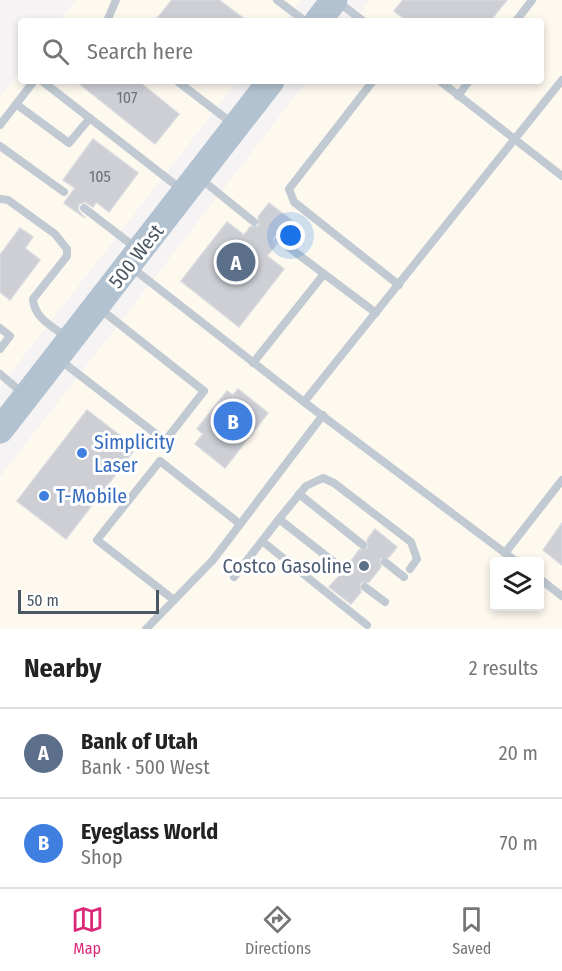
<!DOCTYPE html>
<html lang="en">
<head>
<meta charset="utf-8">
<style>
	:root { --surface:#fff; --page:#f2f2f2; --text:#222; --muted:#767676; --line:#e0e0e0; --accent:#db2777 }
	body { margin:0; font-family:"Fira Sans Condensed",sans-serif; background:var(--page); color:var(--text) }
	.controls { position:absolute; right:18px; bottom:18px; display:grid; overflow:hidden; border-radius:6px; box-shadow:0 3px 9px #0003 }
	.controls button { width:54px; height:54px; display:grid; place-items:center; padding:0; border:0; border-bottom:2px solid var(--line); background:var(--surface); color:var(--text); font:30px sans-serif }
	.scale { position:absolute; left:18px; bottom:15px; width:141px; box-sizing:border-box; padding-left:6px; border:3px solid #4a5661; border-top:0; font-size:16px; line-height:21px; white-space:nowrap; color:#4a5661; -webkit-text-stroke:4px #fff; paint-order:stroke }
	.you { position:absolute; left:291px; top:236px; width:21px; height:21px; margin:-15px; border:4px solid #fff; border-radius:50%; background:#1a73e8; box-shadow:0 0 0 9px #1a73e833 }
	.badge { display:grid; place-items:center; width:39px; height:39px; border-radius:50%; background:var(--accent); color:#fff; font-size:20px; font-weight:700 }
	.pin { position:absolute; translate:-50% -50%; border:3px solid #fff; box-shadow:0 2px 6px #0006 }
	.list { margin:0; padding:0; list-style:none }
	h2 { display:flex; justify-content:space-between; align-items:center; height:78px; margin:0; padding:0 24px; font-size:26px }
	h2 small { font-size:20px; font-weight:400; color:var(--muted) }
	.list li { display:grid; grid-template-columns:39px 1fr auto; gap:18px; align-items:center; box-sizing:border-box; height:90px; padding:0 24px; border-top:2px solid var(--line) }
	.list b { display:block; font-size:22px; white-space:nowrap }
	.list p { margin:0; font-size:20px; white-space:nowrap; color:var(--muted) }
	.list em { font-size:20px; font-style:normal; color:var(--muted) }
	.icon { flex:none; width:33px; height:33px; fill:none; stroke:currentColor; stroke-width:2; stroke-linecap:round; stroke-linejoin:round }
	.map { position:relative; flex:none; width:562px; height:629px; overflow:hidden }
	.search { position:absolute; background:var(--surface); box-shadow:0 3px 9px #0003; left:18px; right:18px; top:18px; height:66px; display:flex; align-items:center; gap:15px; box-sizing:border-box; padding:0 21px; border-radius:6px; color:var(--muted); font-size:22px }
	.sheet { height:258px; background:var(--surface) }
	nav { display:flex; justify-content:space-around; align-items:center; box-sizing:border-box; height:84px; border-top:2px solid var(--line); background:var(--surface); font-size:16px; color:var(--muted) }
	nav a { display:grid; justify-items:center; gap:3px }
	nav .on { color:var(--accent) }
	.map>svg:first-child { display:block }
	.commercial { fill:#fdf9ef; fill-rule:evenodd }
	.building { fill:#cdcfd5; stroke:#d7d9de; stroke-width:1.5 }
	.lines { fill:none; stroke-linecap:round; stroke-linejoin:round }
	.lane { stroke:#c1cad2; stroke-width:8 }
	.primary { stroke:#b3c2d1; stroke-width:27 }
	.shop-dot { fill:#3f7fe0; stroke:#fff; stroke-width:2 }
	.service-dot { fill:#5c6f8a; stroke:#fff; stroke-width:2 }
	.labels { text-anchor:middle; stroke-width:6; stroke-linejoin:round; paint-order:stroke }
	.number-label { font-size:16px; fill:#6b747e }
	.street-label { font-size:20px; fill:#4a5661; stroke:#fff }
	.shop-label { font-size:20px; fill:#366cbe; stroke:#fff; text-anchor:start }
	.service-label { font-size:20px; fill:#4e5e75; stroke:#fff; text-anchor:end }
</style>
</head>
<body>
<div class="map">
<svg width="562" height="629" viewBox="0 0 562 629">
	<rect width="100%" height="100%" fill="#f5f3f3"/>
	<g class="commercial">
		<path d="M76,0H301L285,21H59Z"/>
		<path d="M370,0H562V629H0V477L307,81H541V21H354ZM494,562H540V606H494Z"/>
		<path d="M21,70V81H238L0,387V97Z"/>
	</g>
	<g class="building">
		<path d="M172,0H219L247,21H155Z"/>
		<path d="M403,0H507L490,21H408L394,11Z"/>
		<path d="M76,81H138L179,114L155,144Z"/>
		<path d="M93,139L138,173L109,212L96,202L93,207L85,202L79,204L78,210L85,218L64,203L75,188L63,180Z"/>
		<path d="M269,203L294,222L283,235L274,236L273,240L276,245L267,256L284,269L239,327L181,281L227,222L244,235L250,227L259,226L258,217Z"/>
		<path d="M20,228L33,237L25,248L40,260L10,300L0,292V255Z"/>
		<path d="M238,389L268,413L225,468L195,444L203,434L197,429L227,391L233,395Z"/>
		<path d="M87,410L136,448L66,539L17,501Z"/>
		<path d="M562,523V565L543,550Z"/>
		<path d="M375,529L397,547L389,557L380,559L381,567L369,582L360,583L361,592L351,604L329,587L340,575L349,574L348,565L359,550L368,548L367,540Z"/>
	</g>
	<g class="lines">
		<g class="lane">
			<path d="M277,0L305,21"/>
			<path d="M337,1L363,21"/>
			<path d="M107,21L116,0"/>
			<path d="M516,21L532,0"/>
			<path d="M42,81L182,190"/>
			<path d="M177,81L233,124"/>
			<path d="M373,81L289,189L294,202L399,285"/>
			<path d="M440,81L562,176"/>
			<path d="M458,96L469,81"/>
			<path d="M16,104L69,143L90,118"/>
			<path d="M0,125L34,81"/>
			<path d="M0,146L64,192"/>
			<path d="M201,179L254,222"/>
			<path d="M0,199L8,200L55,234L67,249V256L33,299C34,318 53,327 68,338"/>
			<path d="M84,208L136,248"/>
			<path d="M279,240L376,313"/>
			<path d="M131,267L304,402L517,562"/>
			<path d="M0,328L10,336L0,349"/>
			<path d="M60,360L165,441L204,391L99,308"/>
			<path d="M253,363L324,274"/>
			<path d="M0,374L25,395"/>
			<path d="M304,402L562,80"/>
			<path d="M299,494L363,545"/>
			<path d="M279,519L306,486L323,478L334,483L411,542L417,559L410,569"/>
			<path d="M262,541L367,625"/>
			<path d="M505,553L562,480"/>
			<path d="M385,562L404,577"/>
			<path d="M234,577L279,519L344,570"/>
			<path d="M540,579L562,596"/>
			<path d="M365,587L385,602"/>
			<path d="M174,600L97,540L160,461L240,524"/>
			<path d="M146,629L213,560L323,415"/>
		</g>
		<g class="primary">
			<path d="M318,21L334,0"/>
			<path d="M0,430L271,81"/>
		</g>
	</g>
	<g class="shop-dot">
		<circle cx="82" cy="453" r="6"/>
		<circle cx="44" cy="496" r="6"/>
	</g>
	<circle class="service-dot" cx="364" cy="566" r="6"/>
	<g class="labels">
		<g class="number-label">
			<text x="127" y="103">107</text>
			<text x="100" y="182">105</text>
		</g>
		<g class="street-label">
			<text transform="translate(136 256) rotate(-52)" y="7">500 West</text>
		</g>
		<g class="shop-label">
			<text x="94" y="449">Simplicity<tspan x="94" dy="23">Laser</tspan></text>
			<text x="56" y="503">T-Mobile</text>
		</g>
		<g class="service-label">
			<text x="352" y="573">Costco Gasoline</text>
		</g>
	</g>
</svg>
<div class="controls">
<button><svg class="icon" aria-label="layers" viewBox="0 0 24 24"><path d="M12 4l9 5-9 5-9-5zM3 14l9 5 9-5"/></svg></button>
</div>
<div class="scale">50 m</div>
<div class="you"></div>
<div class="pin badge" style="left:236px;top:262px;background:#5c6f8a">A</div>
<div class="pin badge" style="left:233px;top:421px;background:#3f7fe0">B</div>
<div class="search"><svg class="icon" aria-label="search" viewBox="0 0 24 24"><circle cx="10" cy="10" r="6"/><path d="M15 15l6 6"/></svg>Search here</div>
</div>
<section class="sheet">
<h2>Nearby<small>2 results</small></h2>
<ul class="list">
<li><span class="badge" style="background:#5c6f8a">A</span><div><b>Bank of Utah</b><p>Bank · 500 West</p></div><em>20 m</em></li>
<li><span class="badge" style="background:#3f7fe0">B</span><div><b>Eyeglass World</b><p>Shop</p></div><em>70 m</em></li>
</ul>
</section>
<nav>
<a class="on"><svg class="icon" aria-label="map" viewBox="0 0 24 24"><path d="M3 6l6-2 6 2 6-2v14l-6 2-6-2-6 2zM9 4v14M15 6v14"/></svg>Map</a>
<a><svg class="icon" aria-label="directions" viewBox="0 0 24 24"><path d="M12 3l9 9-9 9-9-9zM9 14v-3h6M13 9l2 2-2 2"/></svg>Directions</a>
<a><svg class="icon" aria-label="saved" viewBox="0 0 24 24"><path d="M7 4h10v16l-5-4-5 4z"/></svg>Saved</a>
</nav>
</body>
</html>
